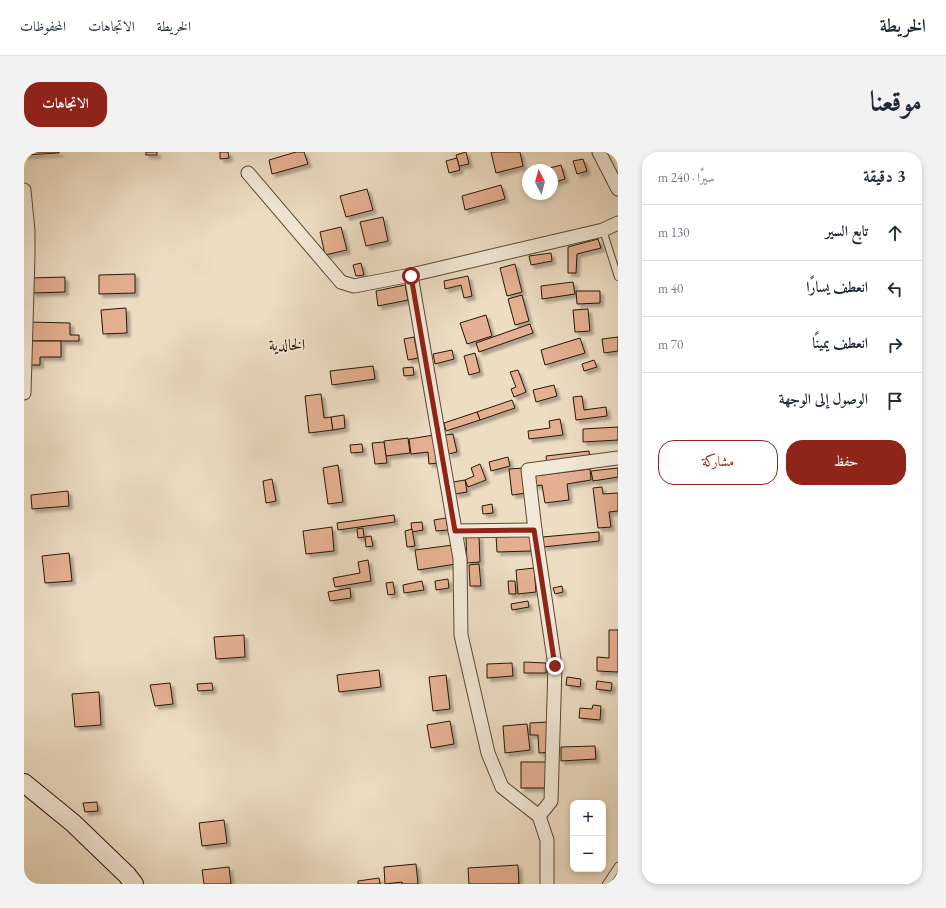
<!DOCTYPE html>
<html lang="ar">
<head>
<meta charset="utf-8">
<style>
	:root { --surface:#fff; --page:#f2f2f3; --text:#1f2937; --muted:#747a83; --line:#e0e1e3; --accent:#8f2418 }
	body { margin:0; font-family:"EB Garamond",Amiri,serif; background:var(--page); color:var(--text); direction:rtl }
	.controls { position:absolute; right:12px; bottom:12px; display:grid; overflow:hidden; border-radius:8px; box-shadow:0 2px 6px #0003 }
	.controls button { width:36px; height:36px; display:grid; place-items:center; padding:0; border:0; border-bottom:1px solid var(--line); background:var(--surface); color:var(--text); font:20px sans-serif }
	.compass { position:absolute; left:498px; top:12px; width:36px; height:36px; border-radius:50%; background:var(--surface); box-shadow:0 2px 6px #0003; rotate:353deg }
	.stop { position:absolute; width:12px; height:12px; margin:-9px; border:3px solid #8f2418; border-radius:50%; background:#fff }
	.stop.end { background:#8f2418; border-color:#fff; box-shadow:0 1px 4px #0008 }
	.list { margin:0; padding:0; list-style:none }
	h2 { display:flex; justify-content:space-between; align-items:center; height:52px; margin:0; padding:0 16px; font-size:17px }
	h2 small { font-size:13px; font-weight:400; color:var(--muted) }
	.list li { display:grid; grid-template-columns:26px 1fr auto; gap:12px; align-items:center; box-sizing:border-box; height:56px; padding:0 16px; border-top:1px solid var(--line) }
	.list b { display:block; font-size:15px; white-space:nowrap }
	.list em { font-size:13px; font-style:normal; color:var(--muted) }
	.actions { display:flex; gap:8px; padding:12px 16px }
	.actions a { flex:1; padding:9px 0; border:1px solid var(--accent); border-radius:16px; text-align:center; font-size:14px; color:var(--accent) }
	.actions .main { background:var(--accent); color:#fff }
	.icon { flex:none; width:22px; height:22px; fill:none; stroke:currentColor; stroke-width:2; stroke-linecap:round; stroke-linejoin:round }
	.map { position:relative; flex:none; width:594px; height:732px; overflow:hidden; direction:ltr; border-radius:16px }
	header { display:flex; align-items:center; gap:24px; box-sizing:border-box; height:56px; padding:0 20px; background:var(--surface); border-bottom:1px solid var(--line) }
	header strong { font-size:19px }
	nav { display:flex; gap:22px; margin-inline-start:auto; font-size:14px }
	.intro { display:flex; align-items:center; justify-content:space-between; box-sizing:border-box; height:96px; padding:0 24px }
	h1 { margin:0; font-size:28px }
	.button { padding:10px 18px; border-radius:16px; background:var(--accent); color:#fff; font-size:14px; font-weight:700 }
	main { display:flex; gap:24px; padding:0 24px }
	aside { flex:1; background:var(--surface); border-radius:16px; box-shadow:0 2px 6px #0003 }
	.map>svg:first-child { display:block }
	.building { fill:#e5b092; stroke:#281604; filter:url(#shadow) }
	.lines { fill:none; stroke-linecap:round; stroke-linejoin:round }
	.lane-casing { stroke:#594834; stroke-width:8 }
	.street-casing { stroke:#594834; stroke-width:15 }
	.secondary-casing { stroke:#281604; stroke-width:20 }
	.lane { stroke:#f3e9d8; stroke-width:6 }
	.street { stroke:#f3e9d8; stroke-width:13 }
	.secondary { stroke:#f3e9d8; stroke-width:18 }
	.route { stroke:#8f2418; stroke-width:5 }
	.labels { text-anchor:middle; stroke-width:3; stroke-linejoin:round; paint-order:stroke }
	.quarter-label { font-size:16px; fill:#281604; stroke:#f3e9d8 }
</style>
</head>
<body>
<header>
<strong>الخريطة</strong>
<nav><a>الخريطة</a><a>الاتجاهات</a><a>المحفوظات</a></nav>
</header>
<div class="intro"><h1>موقعنا</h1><a class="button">الاتجاهات</a></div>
<main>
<aside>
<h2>3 دقيقة<small>سيرًا · 240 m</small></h2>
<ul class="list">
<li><svg class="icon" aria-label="ahead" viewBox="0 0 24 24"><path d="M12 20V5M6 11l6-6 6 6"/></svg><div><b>تابع السير</b></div><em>130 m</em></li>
<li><svg class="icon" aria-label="left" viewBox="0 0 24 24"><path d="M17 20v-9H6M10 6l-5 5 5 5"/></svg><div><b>انعطف يسارًا</b></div><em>40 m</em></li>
<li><svg class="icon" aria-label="right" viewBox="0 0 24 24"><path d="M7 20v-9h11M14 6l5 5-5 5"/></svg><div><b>انعطف يمينًا</b></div><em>70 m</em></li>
<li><svg class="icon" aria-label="arrive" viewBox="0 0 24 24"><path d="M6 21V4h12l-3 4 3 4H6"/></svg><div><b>الوصول إلى الوجهة</b></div></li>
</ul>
<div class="actions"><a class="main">حفظ</a><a>مشاركة</a></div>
</aside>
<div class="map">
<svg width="594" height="732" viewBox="0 0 594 732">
	<defs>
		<filter id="shadow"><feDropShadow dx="3.5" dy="3.5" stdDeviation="1" flood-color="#0004"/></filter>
	</defs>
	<rect width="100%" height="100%" fill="#edddc3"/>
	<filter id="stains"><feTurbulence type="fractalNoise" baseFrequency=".005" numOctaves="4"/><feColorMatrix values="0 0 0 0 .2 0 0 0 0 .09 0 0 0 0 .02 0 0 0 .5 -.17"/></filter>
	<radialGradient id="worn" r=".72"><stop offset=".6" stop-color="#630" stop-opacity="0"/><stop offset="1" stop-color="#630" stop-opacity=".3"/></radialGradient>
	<g class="building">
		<path d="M0,0H35V1L0,3Z"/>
		<rect x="122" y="0" width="11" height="3"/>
		<path d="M196,0H204L205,6L196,7Z"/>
		<path d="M272,0H280L284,12L248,22L245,8Z"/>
		<path d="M442,0L445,12L435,14L432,3Z"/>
		<path d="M467,0H496L499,14L472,21Z"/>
		<path d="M433,6L436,18L425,21L422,9Z"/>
		<path d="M559,7L563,19L553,22L549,9Z"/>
		<path d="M537,13L541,27L528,31V18H518Z"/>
		<path d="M477,33L481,47L441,58L438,44Z"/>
		<path d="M343,37L349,58L322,65L316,44Z"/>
		<path d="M359,65L364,89L342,94L336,70Z"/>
		<path d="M317,75L323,98L301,103L296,80Z"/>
		<path d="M574,87L577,96L553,102L552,121H544V95Z"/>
		<path d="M527,101L528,109L507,113L505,104Z"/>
		<path d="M337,111L340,123L332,124L329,113Z"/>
		<path d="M491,112L498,140L483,144L476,116Z"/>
		<path d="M111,122V141L75,142V123Z"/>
		<path d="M444,124L448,144L440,146L437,133L421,137L420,129Z"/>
		<path d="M41,125V140L8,141L7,126Z"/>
		<path d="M549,130L551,142L518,147L517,134Z"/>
		<path d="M381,133L384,148L354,154L352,139Z"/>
		<path d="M552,139H576V151L553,152Z"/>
		<path d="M498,143L505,169L491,173L484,147Z"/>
		<path d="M102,156L103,181L79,182L77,158Z"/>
		<path d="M564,157L566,179L551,180L549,158Z"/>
		<path d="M462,163L468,184L443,192L436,171Z"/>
		<path d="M4,170L46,171V183H55V189H4Z"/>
		<path d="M506,172L509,181L455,200L452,191Z"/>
		<path d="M390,185L394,206L384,208L380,187Z"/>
		<path d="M594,185V199L580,201L578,187Z"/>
		<path d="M556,186L561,201L521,213L517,198Z"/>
		<path d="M4,189H37V205H16V213H4Z"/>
		<path d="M428,198L430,207L411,212L409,202Z"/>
		<path d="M451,201L456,220L445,223L440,204Z"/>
		<path d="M570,208L573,215L560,219L558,212Z"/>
		<path d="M349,214L351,227L308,233L306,219Z"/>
		<path d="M389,215L390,223L380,224L379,216Z"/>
		<path d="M494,218L502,240L490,245L487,237L492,235L486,220Z"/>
		<path d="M530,233L533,244L512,250L509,238Z"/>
		<path d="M297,242L300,266L307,265L309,278L285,281L281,244Z"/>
		<path d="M558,244L560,258L582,255L583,264L552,268L549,245Z"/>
		<path d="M488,248L491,256L456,268L453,260Z"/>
		<path d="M453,260L456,268L422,279L420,271Z"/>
		<path d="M320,263L321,276L309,278L307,265Z"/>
		<path d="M536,267L539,283L505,287L504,279L526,276L525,269Z"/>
		<path d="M594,275V288L559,290V277Z"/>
		<path d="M429,282L433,300L424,302L421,283Z"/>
		<path d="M410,283L414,311L405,312L404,300L387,302L385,287Z"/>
		<path d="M384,286L386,301L362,304L360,289Z"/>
		<path d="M360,290L363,311L351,312L348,291Z"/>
		<path d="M338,292L339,300L327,301L326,293Z"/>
		<path d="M565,299L566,309L523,314L522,304Z"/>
		<path d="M484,305L486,314L467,319L465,310Z"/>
		<path d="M456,312L462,328L444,335L441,328L450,324L447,316Z"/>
		<path d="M314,313L319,350L304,352L299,316Z"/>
		<path d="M500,316L503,341L488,343L485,317Z"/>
		<path d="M594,316V325L569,329L567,319Z"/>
		<path d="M566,317L567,328L543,332L545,348L521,351L518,333L511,334L510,324Z"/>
		<path d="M248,327L252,349L242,351L239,329Z"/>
		<path d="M441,328L443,340L431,342L429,330Z"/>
		<path d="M578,335L579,342L594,341V359L585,360L587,375L574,376L569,336Z"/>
		<path d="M44,339L45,354L8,357L7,343Z"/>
		<path d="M468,352L469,361L459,362L458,354Z"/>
		<path d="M370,363L371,370L314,378L313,371Z"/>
		<path d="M422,366L424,378L412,379L410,368Z"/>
		<path d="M398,370L399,378L388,380L387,371Z"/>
		<path d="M308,375L310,399L282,402L279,379Z"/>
		<path d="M339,376L340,385L334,386L333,377Z"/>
		<path d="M388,377L391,394L383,395L381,379Z"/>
		<path d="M575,380V389L519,395L518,385Z"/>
		<path d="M507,382V399L473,400L472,383Z"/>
		<path d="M347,384L349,394L342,395L341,385Z"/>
		<path d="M455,384L456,410L443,411L442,385Z"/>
		<path d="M429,393L432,412L394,418L391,398Z"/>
		<path d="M45,401L48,429L21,431L18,404Z"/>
		<path d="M344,408L347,429L311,435L309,426L336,421L334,410Z"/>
		<path d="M455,412L457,434H446L445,413Z"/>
		<path d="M510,416L512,440L494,442L492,418Z"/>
		<path d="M424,427L425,436L412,438L411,429Z"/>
		<path d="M398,429L400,438L380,441L379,433Z"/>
		<path d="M484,429H491L492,442H485Z"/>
		<path d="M369,430L371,442L364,443L362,431Z"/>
		<path d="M538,434L539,440L531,442L529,436Z"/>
		<path d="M326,436L327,446L306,449L304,440Z"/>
		<path d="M504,449L505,455L488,458L487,452Z"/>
		<path d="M585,478H594V520L573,519V505L585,506Z"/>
		<path d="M220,483L221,505L192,507L190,485Z"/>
		<path d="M500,510L522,511V521H500Z"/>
		<path d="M488,511L489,524L463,526V512Z"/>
		<path d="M355,518L357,535L315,540L313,523Z"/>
		<path d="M422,523L426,557L409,559L405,525Z"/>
		<path d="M543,525L557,527L556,535L542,533Z"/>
		<path d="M573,529L588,531L587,539L572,537Z"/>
		<path d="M146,531L149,552L131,554L126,533Z"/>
		<path d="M188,531L189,538L174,539L173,532Z"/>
		<path d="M75,540L77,573L51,575L48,542Z"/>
		<path d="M569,553L577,554L576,568L555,566L556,556L568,557Z"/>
		<path d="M426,569L430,592L407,596L403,573Z"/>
		<path d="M525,570L526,600L515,601L514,583H506V571Z"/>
		<path d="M503,572L506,598L481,601L479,574Z"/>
		<path d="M571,594L572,607L537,609V595Z"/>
		<rect x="497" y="610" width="25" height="26"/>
		<path d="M73,650L74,659L61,660L59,651Z"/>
		<path d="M200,668L203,691L178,694L175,671Z"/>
		<path d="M392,712L394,732H378V730L361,732L360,715Z"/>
		<path d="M494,713L495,732H445L444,716Z"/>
		<path d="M205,715L207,732H180L178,718Z"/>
		<path d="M355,726L356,732H334V729Z"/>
	</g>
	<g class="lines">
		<g class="lane-casing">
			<g id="lane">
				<path d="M579,78L594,125"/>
				<path d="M582,732L594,714"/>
			</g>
		</g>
		<g class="street-casing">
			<g id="street">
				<path d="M575,0L594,37"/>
				<path d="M224,21L317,130L330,134L387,123L579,78L594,71"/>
				<path d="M0,38L4,79V103L0,241"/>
				<path d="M387,123L436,407L437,483L464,601L478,635L515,664L523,688V732"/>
				<path d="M431,379L511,378"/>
				<path d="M515,664L527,649L531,514L511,378L504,318L594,306"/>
			</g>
		</g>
		<g class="secondary-casing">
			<path id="secondary" d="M0,631L49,671L103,723L110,732"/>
		</g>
		<use href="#lane" class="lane"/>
		<use href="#street" class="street"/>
		<use href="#secondary" class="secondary"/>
	</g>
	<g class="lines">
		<path class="route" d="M387,124L431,379L510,378L531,514"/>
	</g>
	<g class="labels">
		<g class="quarter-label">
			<text x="263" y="198">الخالدية</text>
		</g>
	</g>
	<rect width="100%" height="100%" filter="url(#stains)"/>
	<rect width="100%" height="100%" fill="url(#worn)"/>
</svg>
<div class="controls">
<button>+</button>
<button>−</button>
</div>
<svg class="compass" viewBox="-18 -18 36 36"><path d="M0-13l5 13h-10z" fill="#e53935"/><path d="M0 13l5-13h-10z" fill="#747a83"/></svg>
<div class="stop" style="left:387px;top:124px"></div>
<div class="stop end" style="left:531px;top:514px"></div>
</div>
</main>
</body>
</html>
